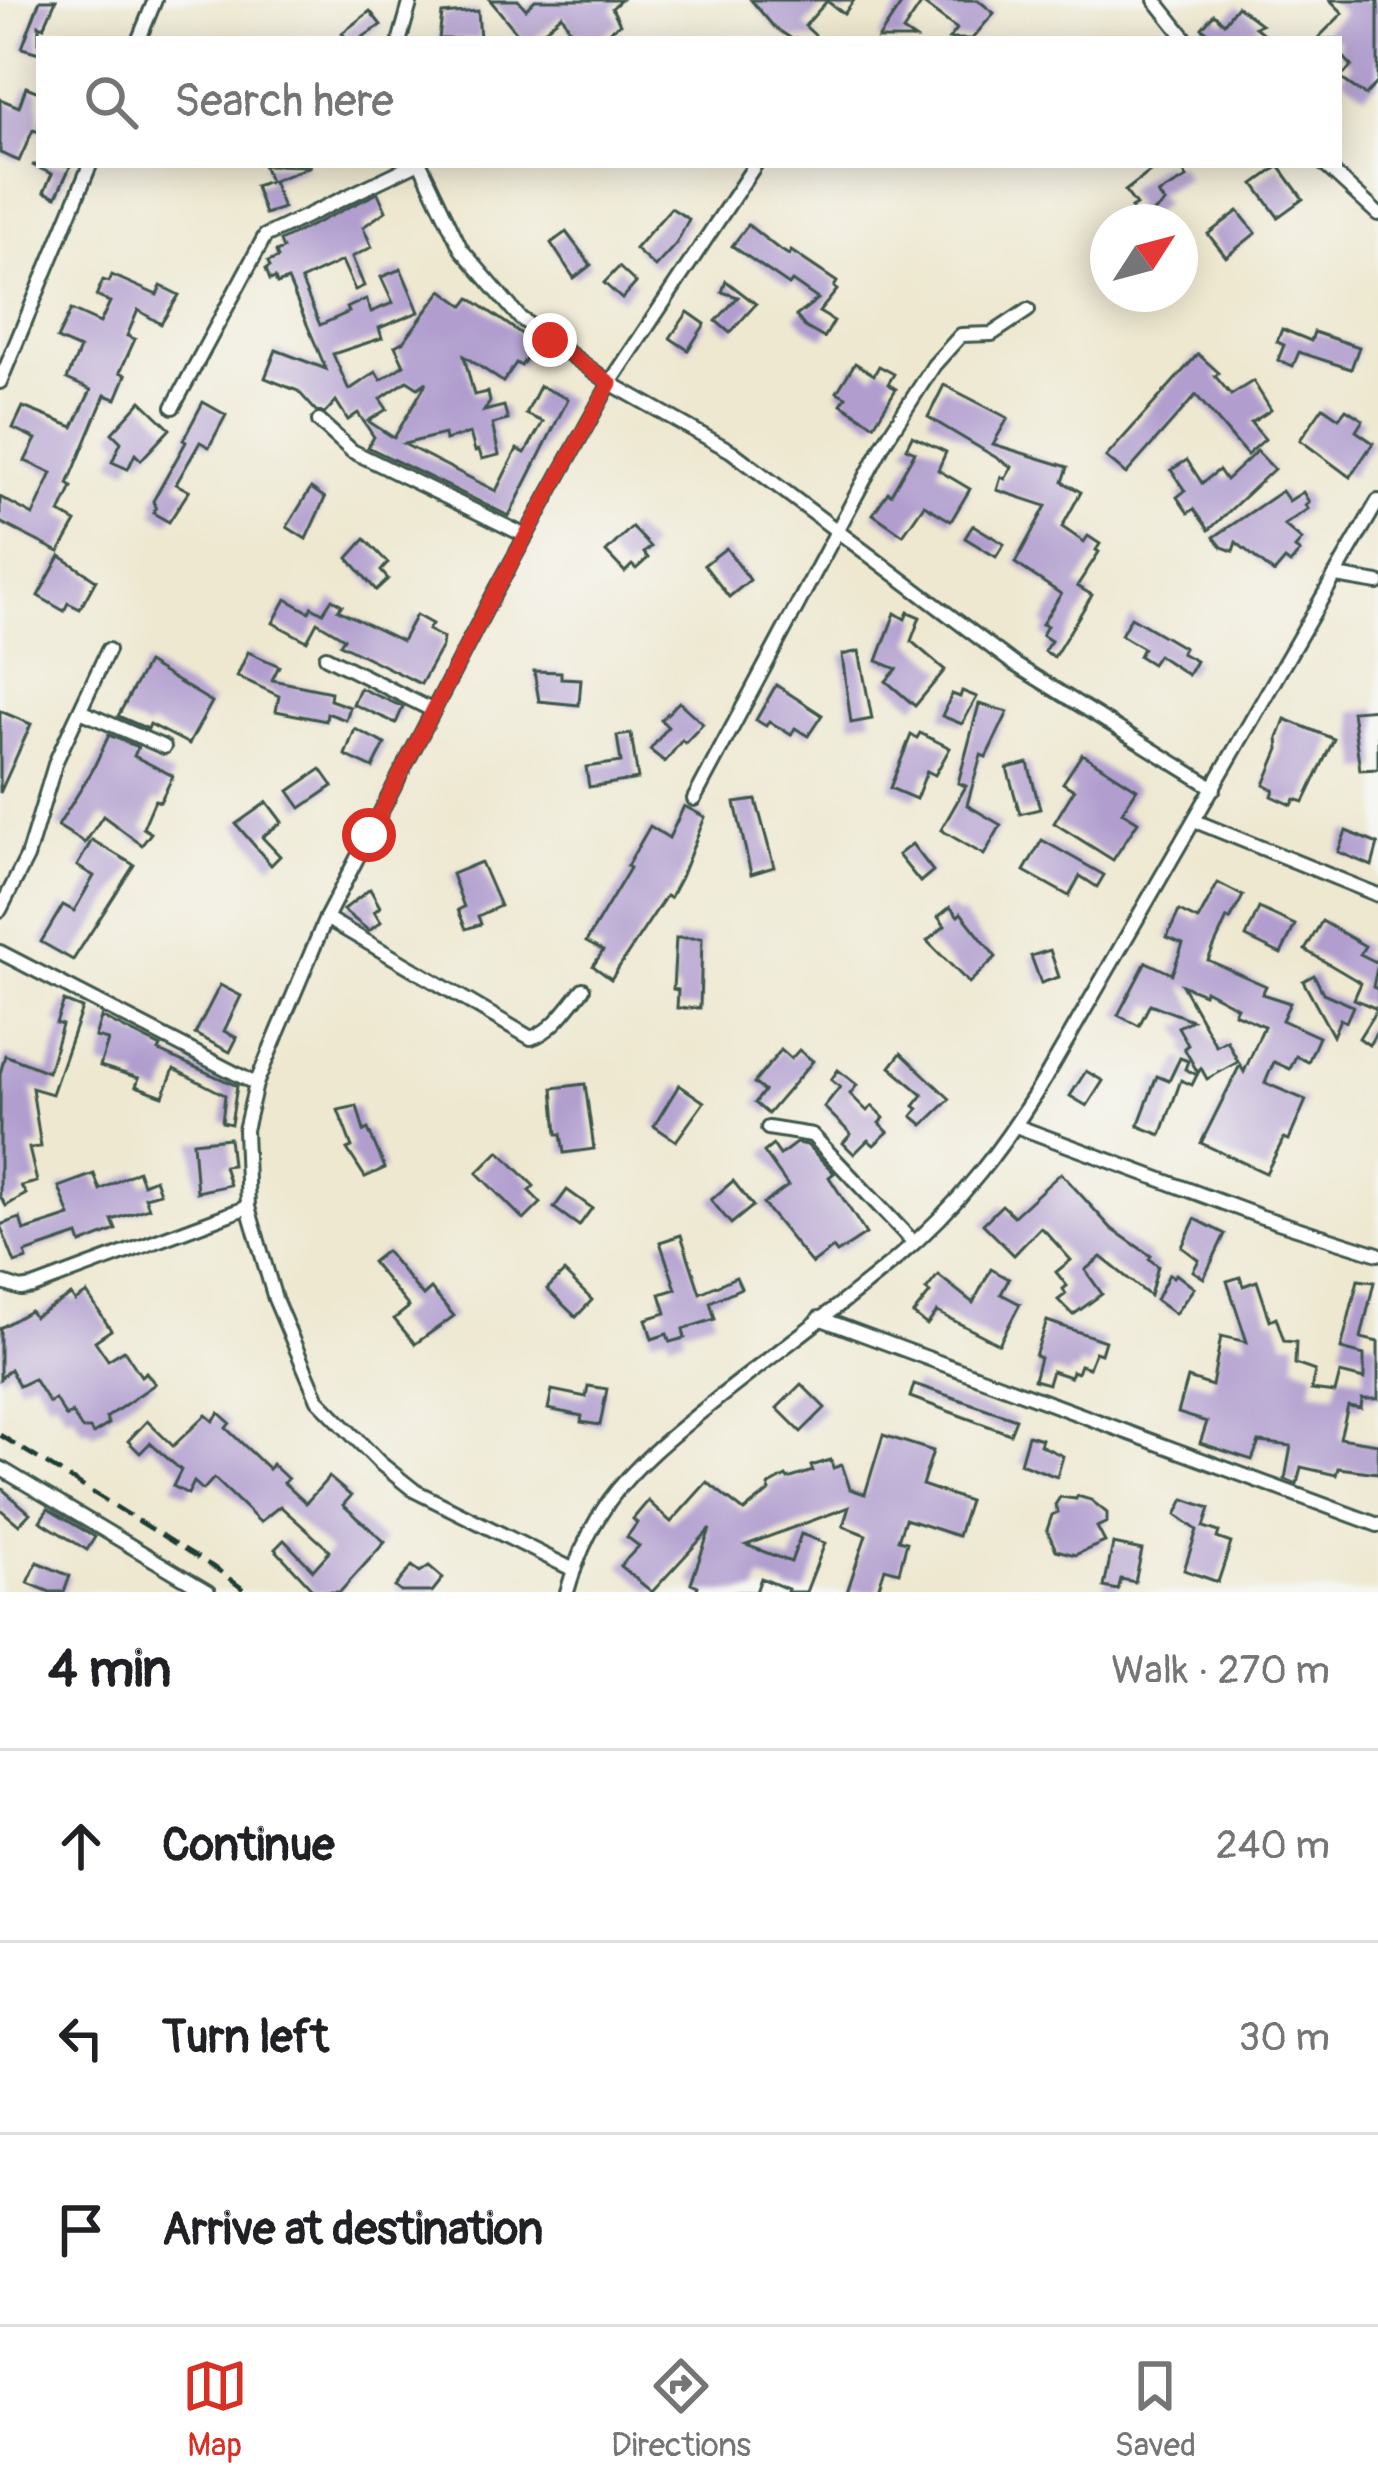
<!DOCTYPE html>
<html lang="en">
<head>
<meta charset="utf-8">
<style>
	:root { --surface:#fff; --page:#f2f2f2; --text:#202124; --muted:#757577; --line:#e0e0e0; --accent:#d93025 }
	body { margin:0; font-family:Pangolin,sans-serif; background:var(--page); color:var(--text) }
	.compass { position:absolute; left:1090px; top:204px; width:108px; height:108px; border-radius:50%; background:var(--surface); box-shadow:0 6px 30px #0003; rotate:54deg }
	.stop { position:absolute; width:36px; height:36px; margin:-27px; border:9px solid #d93025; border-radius:50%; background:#fff }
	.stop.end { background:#d93025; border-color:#fff; box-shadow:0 3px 12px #0008 }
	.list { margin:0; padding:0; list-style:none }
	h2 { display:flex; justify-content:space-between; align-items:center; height:156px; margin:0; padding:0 48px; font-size:51px }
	h2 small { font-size:39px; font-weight:400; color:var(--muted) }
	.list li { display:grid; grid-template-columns:78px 1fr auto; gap:36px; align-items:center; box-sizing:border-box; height:192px; padding:0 48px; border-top:3px solid var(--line) }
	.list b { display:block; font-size:45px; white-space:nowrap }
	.list em { font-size:39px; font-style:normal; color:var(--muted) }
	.icon { flex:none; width:66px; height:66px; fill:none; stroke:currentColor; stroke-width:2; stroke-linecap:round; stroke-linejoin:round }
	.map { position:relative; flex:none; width:1378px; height:1592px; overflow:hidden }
	.search { position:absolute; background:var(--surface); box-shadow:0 6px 30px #0003; left:36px; right:36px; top:36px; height:132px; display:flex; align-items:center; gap:30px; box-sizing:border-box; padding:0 42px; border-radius:0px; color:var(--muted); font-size:45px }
	.sheet { height:732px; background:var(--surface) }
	nav { display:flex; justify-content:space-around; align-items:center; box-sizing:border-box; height:168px; border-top:3px solid var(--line); background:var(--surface); font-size:33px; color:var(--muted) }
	nav a { display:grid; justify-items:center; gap:6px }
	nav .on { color:var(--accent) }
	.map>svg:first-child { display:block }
	.building { fill:#b19ecf; fill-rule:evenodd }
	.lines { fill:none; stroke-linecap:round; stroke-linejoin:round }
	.street-casing { stroke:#3e574b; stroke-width:18 }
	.street { stroke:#fff; stroke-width:12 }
	.rail { stroke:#1f3d34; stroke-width:4.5; stroke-dasharray:18 9; stroke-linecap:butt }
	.route { stroke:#d93025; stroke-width:15 }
</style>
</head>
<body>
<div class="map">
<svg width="1378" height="1592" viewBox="0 0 1378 1592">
	<rect width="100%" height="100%" fill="#f6f6f2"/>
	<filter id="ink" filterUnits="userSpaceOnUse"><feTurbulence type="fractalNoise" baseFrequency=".00833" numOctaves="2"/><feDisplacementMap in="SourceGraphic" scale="24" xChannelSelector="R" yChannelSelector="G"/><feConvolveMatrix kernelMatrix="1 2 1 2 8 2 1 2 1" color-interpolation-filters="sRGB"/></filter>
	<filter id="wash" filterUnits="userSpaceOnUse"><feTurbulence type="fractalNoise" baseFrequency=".004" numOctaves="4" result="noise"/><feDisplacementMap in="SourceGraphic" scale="48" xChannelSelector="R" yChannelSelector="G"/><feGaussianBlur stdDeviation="2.7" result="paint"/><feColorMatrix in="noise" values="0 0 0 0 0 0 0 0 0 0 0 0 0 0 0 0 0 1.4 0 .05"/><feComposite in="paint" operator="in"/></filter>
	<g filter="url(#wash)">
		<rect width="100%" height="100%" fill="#eee8d0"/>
		<g id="blocks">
			<g class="building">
				<path d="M40,0H56L44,27L39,25V53L22,48Z"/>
				<path d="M490,0H518L526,9L535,0H621L612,8L620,24L598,39H575L562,15L534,39H522Z"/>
				<path d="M751,0H854L844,14L827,1L805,26L819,39H792L774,27Z"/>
				<path d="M904,0H978L994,13L972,39H949L957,29L922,3L903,31L915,39H878Z"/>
				<path d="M1330,0H1378V82L1365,95L1340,78L1352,66L1339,52V39H1317L1343,13Z"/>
				<path d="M1237,6L1261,24L1255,27L1270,39H1216L1202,28L1214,14L1224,23Z"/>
				<path d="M370,11L381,25L360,39H347L342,33Z"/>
				<path d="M478,11L480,39H439L442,14Z"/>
				<path d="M26,87L39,92V132L33,130L19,161L0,153V99L19,107Z"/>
				<path d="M32,165H71L56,197L44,192L52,174Z"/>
				<path d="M263,165L311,166L273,181L283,208L265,214L255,186L270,181Z"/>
				<path d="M1159,165H1180L1187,178L1158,194L1165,203L1142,222L1131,208L1136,205L1125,191Z"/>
				<path d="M1279,166L1303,199L1278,217L1254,184Z"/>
				<path d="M378,193L386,211L363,227L372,247L352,257L364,286L355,290L342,261L301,280L320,325L349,312L347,308L366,299L371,312L393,303L381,277L401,269L419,312L379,328L382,338L333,354L349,390L376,372L381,380L404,365L395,346L404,341L442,290L464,306L470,298L536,344L521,366L516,363L503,382L464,356L474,395L488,392L490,402L484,411L504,406L508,420L492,424L499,455L482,459L479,450L475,451L470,433L445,440L444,434L404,444L496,491L517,449L525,453L543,422L526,414L540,386L568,399L509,516L368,447L374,437L358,413L348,420L336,401L325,413L316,411L298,391L265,378L276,350L326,369L288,280L277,284L275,278L270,280L266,269L270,267L268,262L278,258L276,252L283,249L280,241ZM407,381L418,388L427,382L394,438L368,421L387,409L380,399Z"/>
				<path d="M671,208L689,219L676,244L655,267L635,249Z"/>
				<path d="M1238,211L1256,233L1226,257L1208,234Z"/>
				<path d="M748,225L776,247L789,255L791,251L837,282L834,287L837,290L819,312L834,321L824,338L805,327L796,316L818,299L792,281L789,285L732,246Z"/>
				<path d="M566,232L591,265L574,278L551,243Z"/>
				<path d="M619,267L636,283L622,299L604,283Z"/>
				<path d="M112,275L157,295L161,286L179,295L161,324L138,310L127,336L135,339L120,372L126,375L116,399L105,395L68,484L72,487L60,513L76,522L59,552L0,522V497L33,515L52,473L25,461L36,439L13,428L23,407L73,427L91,390L67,379L80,349L57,339L71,310L100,323L110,302L96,296L103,280L109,282Z"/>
				<path d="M726,281L756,304L730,333L716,321L738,297L722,292Z"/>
				<path d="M688,312L705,324L688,350L670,338Z"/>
				<path d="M1282,329L1311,341L1314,332L1359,347L1351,369L1299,352L1293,366L1278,360L1284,345L1277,342Z"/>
				<path d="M1198,354L1219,373L1215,376L1231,395L1253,381L1271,410L1251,423L1265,439L1247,455L1196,395L1126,474L1106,457Z"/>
				<path d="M855,363L874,375L879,366L894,374L888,384L896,389L874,425L841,404L846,397L837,392Z"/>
				<path d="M944,385L1008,418L993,444L1068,467L1063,482L1081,492L1062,527L1084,542L1088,536L1100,544L1096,550L1099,552L1077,586L1092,595L1054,657L1044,651L1051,641L1042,635L1047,626L1042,624L1061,594L1015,563L1046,506L997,490L1001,477L1005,479L1012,467L928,417Z"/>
				<path d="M141,401L170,429L141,460L135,454L128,469L112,462L121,442L112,433Z"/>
				<path d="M203,402L226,415L209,447L200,442L176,484L189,491L169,522L153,513L156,508L153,501L186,442L183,440Z"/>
				<path d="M1323,407L1339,418L1346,409L1363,420L1356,431L1373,443L1350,477L1300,440Z"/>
				<path d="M912,436L946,452L938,470L970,489L951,521L924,505L903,535L873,514L888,492L891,494L915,452L906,448Z"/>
				<path d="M1257,451L1274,469L1209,530L1194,509L1188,513L1177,497L1185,491L1171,470L1187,460L1202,483L1219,470L1226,480Z"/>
				<path d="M311,488L325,498L306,539L287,527Z"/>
				<path d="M1282,491L1289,501L1303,492L1309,502L1305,505L1308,509L1284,525L1302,540L1295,548L1300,552L1290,564L1285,560L1274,573L1236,542L1233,551L1222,547L1214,537Z"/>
				<path d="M973,525L1004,544L996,557L965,538Z"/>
				<path d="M632,527L651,547L644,553L648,558L636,569L632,565L625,572L606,552Z"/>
				<path d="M365,539L388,563L381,571L388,579L376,590L348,558Z"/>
				<path d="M726,548L750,580L729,597L704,565Z"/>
				<path d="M60,556L96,580L80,609L68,603L64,611L38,596Z"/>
				<path d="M286,599L309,612L312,607L323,613L332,599L342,605L338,610L402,641L416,615L432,624L428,630L443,638L442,646L421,684L340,644L344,638L317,622L307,641L273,623Z"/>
				<path d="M908,612L920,617L911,641L945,670L915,706L886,681L897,669L877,661L895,613L905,619Z"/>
				<path d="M1131,617L1184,648L1181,653L1196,661L1188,675L1158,655L1152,664L1139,656L1143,648L1121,635Z"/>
				<path d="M859,651L872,719L851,723L842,655Z"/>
				<path d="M248,652L279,666L272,680L331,692L330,700L350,707L346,720L327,713L326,721L276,711L279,696L237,676Z"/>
				<path d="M147,663L212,702L189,744L150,724L148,729L118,716Z"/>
				<path d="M534,671L561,672V678L581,679L579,705L539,701Z"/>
				<path d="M776,685L822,715L808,736L795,728L791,735L769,721L766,726L756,720Z"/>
				<path d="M360,688L403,707L396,723L353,704Z"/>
				<path d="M962,691L977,697L962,724L942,716L952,694L960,697Z"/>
				<path d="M679,702L703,724L685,743L682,740L665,762L650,750L668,727L661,720Z"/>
				<path d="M979,704L1008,712L986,757L981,755L967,805L1001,825L984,855L941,830L966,786L958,783Z"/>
				<path d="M1378,709V769L1360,770L1352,711Z"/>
				<path d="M0,711L31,724L0,793Z"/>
				<path d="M1285,719L1334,739L1304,802L1295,799L1292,805L1272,796L1274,790L1264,785L1279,749L1278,738Z"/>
				<path d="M355,729L385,744L373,768L345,755Z"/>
				<path d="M920,733L950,748L935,775L927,771L916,799L890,788L911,735L917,738Z"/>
				<path d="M631,734L638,779L589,787L586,767L621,762L617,736Z"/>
				<path d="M109,735L138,747L134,756L173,776L160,802L155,800L143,828L151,833L142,845L103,816L85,843L58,826L92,771Z"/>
				<path d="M1082,754L1137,789L1122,812L1138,822L1113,860L1054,823L1074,790L1063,783Z"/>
				<path d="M1028,763L1040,809L1020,814L1007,768Z"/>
				<path d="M321,769L333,786L301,808L289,791Z"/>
				<path d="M756,800L774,867L751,874L735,803Z"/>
				<path d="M267,802L282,822L262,837L280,856L271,865L236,824Z"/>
				<path d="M684,806L705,817L681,877L670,898L666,896L611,979L593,966L603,951L586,942L630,868L627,866L650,826L669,838Z"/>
				<path d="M1346,831L1378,844L1372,866L1338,852Z"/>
				<path d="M92,840L134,865L73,960L41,942L63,905L74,911L94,876L77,866Z"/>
				<path d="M1042,840L1104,875L1097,887L1080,876L1069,896L1024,871Z"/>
				<path d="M912,844L933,871L920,882L898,855Z"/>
				<path d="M481,862L500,906L478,916L481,924L466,929L458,910L464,907L452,874Z"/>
				<path d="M1218,883L1243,896L1230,920L1227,918L1208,960L1266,986L1262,994L1290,1003L1282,1020L1319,1037L1308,1062L1296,1056L1290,1069L1274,1062L1265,1083L1306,1100L1289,1140L1284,1138L1266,1173L1201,1143L1240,1065L1244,1072L1264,1026L1234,1013L1237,1007L1205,990L1204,994L1182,985L1216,1046L1227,1040L1238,1062L1207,1079L1201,1068L1198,1073L1184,1048L1188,1045L1178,1027L1192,1020L1150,1004L1139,1026L1118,1015L1146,962L1172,974L1183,944L1167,937L1179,911L1198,920Z"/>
				<path d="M370,889L380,907L374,912L381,922L369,931L343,910Z"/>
				<path d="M950,907L958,916L961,913L996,957L969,983L927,941L945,926L938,917Z"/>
				<path d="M1259,908L1295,925L1281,954L1246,937Z"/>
				<path d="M1322,921L1365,946L1360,954L1378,963L1373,987L1378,989V1030L1369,1045L1359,1038L1377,1009L1354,999L1361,983L1305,950Z"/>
				<path d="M676,938H702L700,1008H677L678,990L673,989Z"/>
				<path d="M1050,950L1059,977L1041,983L1031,956Z"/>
				<path d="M1314,975L1323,993L1353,1006L1346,1022L1340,1019L1333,1036L1303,981Z"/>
				<path d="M220,985L241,996L224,1031L237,1038L230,1052L195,1034Z"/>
				<path d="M64,1001L82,1008L52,1094L32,1088L41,1147L29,1148L37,1182L21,1186L26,1194L6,1206L0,1196V1074L5,1055L48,1072L62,1025L56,1023Z"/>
				<path d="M101,1017L161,1047L159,1051L237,1086L231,1124L222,1122L225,1095L174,1069L163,1096L136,1086L139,1078L100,1066L108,1040L95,1037Z"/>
				<path d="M781,1050L791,1059L799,1050L813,1061L768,1114L755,1103L764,1091L754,1083Z"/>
				<path d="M901,1053L950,1099L923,1125L912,1116L918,1109L914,1106L923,1095L890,1067Z"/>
				<path d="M1180,1058L1188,1061L1185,1069L1197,1075L1192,1085L1181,1080L1161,1135L1138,1126L1157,1076L1169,1081Z"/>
				<path d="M838,1070L857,1085L850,1094L867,1111L872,1106L884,1118L879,1123L888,1132L874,1145L868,1140L854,1154L843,1143L851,1134L824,1107L840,1087L831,1080Z"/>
				<path d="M1086,1071L1103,1081L1087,1106L1070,1096Z"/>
				<path d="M585,1084L594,1149L564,1153L561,1134H557L553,1088Z"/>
				<path d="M679,1085L704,1102L676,1141L654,1126Z"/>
				<path d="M357,1106L364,1131L368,1129L385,1168L365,1177L347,1149L352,1147L338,1110Z"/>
				<path d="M229,1138L232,1165L224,1166L230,1185L197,1192L193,1142Z"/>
				<path d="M796,1143L807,1145L834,1173L829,1177L866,1234L837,1253L833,1248L812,1264L763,1204L788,1186L764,1152L773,1145L780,1155Z"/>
				<path d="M499,1151L534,1186L529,1191L541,1203L524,1220L477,1173Z"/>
				<path d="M138,1171L143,1184L155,1179L160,1193L145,1197L149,1208L112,1220L116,1230L81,1244L78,1235L25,1253L27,1259L15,1263L0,1225L20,1218L24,1231L70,1216L59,1187L94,1174L100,1190Z"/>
				<path d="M1061,1173L1112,1229L1151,1256L1149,1259L1158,1266L1150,1296L1101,1257L1085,1270L1102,1294L1073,1315L1058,1300L1066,1294L1063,1289L1067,1286L1056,1272L1071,1260L1045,1231L1040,1228L1014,1255L983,1224L1002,1205L1014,1216Z"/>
				<path d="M733,1181L753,1206L731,1224L711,1200Z"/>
				<path d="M567,1190L592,1208L579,1226L554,1208Z"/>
				<path d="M1195,1219L1225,1234L1204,1278L1193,1271L1199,1260L1182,1247Z"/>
				<path d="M681,1235L700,1293L736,1277L741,1288L710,1302L715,1319L683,1329L685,1338L670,1342L667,1334L652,1339L646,1319L666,1313L660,1294L676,1289L660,1242Z"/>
				<path d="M386,1251L423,1296L431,1289L454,1316L415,1344L394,1319L409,1307L372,1262Z"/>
				<path d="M991,1269L1009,1279L1001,1294L1020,1304L999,1344L937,1312L927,1325L913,1314L930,1293L926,1290L938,1275L973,1303Z"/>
				<path d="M564,1272L592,1300L576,1317L547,1289Z"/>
				<path d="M1169,1274L1173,1277L1176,1274L1194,1288L1175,1314L1156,1300Z"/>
				<path d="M1240,1277L1243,1286L1257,1281L1270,1320L1276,1317L1284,1341L1296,1342L1295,1364L1315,1371L1311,1390L1335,1393L1340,1373L1364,1379V1355L1341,1349L1358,1280L1374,1282L1361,1338L1378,1342V1399H1362L1361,1408L1348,1406L1340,1438L1378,1444V1473L1338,1468L1336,1475L1301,1467L1297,1484L1285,1479L1291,1446L1259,1442L1252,1460L1200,1443L1207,1422L1178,1413L1188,1378L1212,1386L1221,1336L1247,1342L1227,1281Z"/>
				<path d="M87,1293L111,1330L95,1341L108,1360L124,1350L141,1376L146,1372L155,1384L106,1418L109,1424L93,1434L90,1429H82L72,1413L66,1417L55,1399L49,1403L34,1379L19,1386L10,1369L0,1379V1328L30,1311L34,1317L71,1295L75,1301Z"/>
				<path d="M1047,1321L1105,1341L1101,1354L1095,1352L1089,1368L1080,1365L1077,1373L1072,1371L1070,1377L1052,1371L1048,1384L1034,1380L1040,1358L1035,1356Z"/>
				<path d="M801,1384L825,1408L801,1432L777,1408Z"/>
				<path d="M914,1384L1016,1419L1010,1434L910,1397Z"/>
				<path d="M588,1386L607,1389L600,1425L581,1422L582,1416L548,1409L552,1390L586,1397Z"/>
				<path d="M219,1413L230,1423L226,1428L269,1469L272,1464L288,1479L284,1483L306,1503L329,1477L351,1496L343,1505L385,1542L340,1592H315L275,1549L284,1540L313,1570L330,1551L280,1506L260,1522L214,1478L203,1490L194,1482L188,1494L173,1486L181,1470L150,1443L140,1453L128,1441L147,1421L173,1446L206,1415L213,1421Z"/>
				<path d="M883,1435L933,1451L922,1485L969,1501L958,1536L905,1519L898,1540L907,1542L899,1572L885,1568L877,1592H847L866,1535L843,1526L849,1507L746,1545L791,1562L801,1534L825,1543L806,1592H787L788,1589L761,1578L756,1592H696L698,1586L691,1583L710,1529L652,1592L620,1566L639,1546L627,1537L637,1523L633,1519L648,1501L671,1522L707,1482L744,1511L770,1491L768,1486L786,1476L788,1479L813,1471L811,1466L831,1460L833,1468L842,1465L850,1489L865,1494Z"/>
				<path d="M1028,1435L1042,1439L1040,1445L1063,1456L1057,1477L1020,1463Z"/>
				<path d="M0,1487L30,1513L19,1525L0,1509Z"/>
				<path d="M1077,1496L1091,1500L1107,1513V1522L1097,1527L1105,1542L1075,1555L1056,1550L1047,1530L1052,1515L1058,1512L1055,1505L1060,1497L1076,1499Z"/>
				<path d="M1184,1499L1210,1508L1204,1527L1219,1532L1217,1538L1231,1543L1218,1582L1184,1570L1197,1530L1176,1515Z"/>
				<path d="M48,1509L95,1537L87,1550L40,1521Z"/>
				<path d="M1113,1544L1142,1550L1135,1582L1121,1579L1118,1590L1104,1587Z"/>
				<path d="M37,1562L70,1576L64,1592H50L28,1583Z"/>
				<path d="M412,1566L420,1572L429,1566L443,1578L432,1592H401L395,1587Z"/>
			</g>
		</g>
	</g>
	<g filter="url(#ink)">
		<use href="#blocks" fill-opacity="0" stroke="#3e574b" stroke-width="3"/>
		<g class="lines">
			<g class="street-casing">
				<g id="street">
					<path d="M1155,0L1186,39"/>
					<path d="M139,39L155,0"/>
					<path d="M400,39L411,0"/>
					<path d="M421,165L461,249L520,318L610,383L731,451L1014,664L1214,788"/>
					<path d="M1325,165L1378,214"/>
					<path d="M0,382L90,165"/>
					<path d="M173,407L265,236L413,165"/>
					<path d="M319,421L352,451L526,536"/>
					<path d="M1336,576L1378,583"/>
					<path d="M326,657L432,710"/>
					<path d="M80,711L164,747"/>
					<path d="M694,799L884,443L934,365L961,335L992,334L1028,310"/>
					<path d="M1195,821L1378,895"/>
					<path d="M0,910L27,857L56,761L108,650"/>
					<path d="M326,918L531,1038C553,1031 568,1007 583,989"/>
					<path d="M0,952L256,1084"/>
					<path d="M1016,1126L1259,1216L1378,1254"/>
					<path d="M768,1128L812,1135L914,1243"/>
					<path d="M0,1282L21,1289L33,1287L248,1207"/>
					<path d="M819,1318L1378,1525"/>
					<path d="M0,1468L208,1592"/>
					<path d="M574,1570L415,1491L380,1463L318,1400L275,1299L248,1207L245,1130L256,1084L326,918L489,603L610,383L755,165"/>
					<path d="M567,1592C576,1560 590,1528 609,1501C637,1462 679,1430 716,1400C775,1353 838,1308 896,1259C959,1206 1005,1145 1047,1075L1378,501"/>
				</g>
			</g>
			<use href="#street" class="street"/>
			<path class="rail" d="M0,1435L218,1570L247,1592"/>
		</g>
	</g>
	<g class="lines" filter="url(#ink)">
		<path class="route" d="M369,835L489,603L610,383L550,340"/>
	</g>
</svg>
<svg class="compass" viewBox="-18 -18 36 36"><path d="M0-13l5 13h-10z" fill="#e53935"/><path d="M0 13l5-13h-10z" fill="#757577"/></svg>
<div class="stop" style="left:369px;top:835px"></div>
<div class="stop end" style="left:550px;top:340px"></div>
<div class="search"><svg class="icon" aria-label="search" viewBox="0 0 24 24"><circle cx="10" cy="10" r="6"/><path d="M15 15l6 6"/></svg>Search here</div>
</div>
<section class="sheet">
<h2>4 min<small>Walk · 270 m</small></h2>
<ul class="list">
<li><svg class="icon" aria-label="ahead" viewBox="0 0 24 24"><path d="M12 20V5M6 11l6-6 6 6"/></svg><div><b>Continue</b></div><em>240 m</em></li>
<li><svg class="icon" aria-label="left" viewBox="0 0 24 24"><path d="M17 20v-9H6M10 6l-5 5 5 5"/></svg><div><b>Turn left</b></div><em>30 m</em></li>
<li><svg class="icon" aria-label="arrive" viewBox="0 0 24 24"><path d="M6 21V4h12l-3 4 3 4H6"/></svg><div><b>Arrive at destination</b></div></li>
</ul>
</section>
<nav>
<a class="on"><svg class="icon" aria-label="map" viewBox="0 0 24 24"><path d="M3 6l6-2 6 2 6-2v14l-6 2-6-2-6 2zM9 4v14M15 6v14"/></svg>Map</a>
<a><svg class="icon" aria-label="directions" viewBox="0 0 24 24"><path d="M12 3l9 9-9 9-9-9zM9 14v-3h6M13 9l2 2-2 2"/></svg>Directions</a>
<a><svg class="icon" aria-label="saved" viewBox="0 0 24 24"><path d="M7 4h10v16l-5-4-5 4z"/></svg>Saved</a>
</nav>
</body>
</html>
